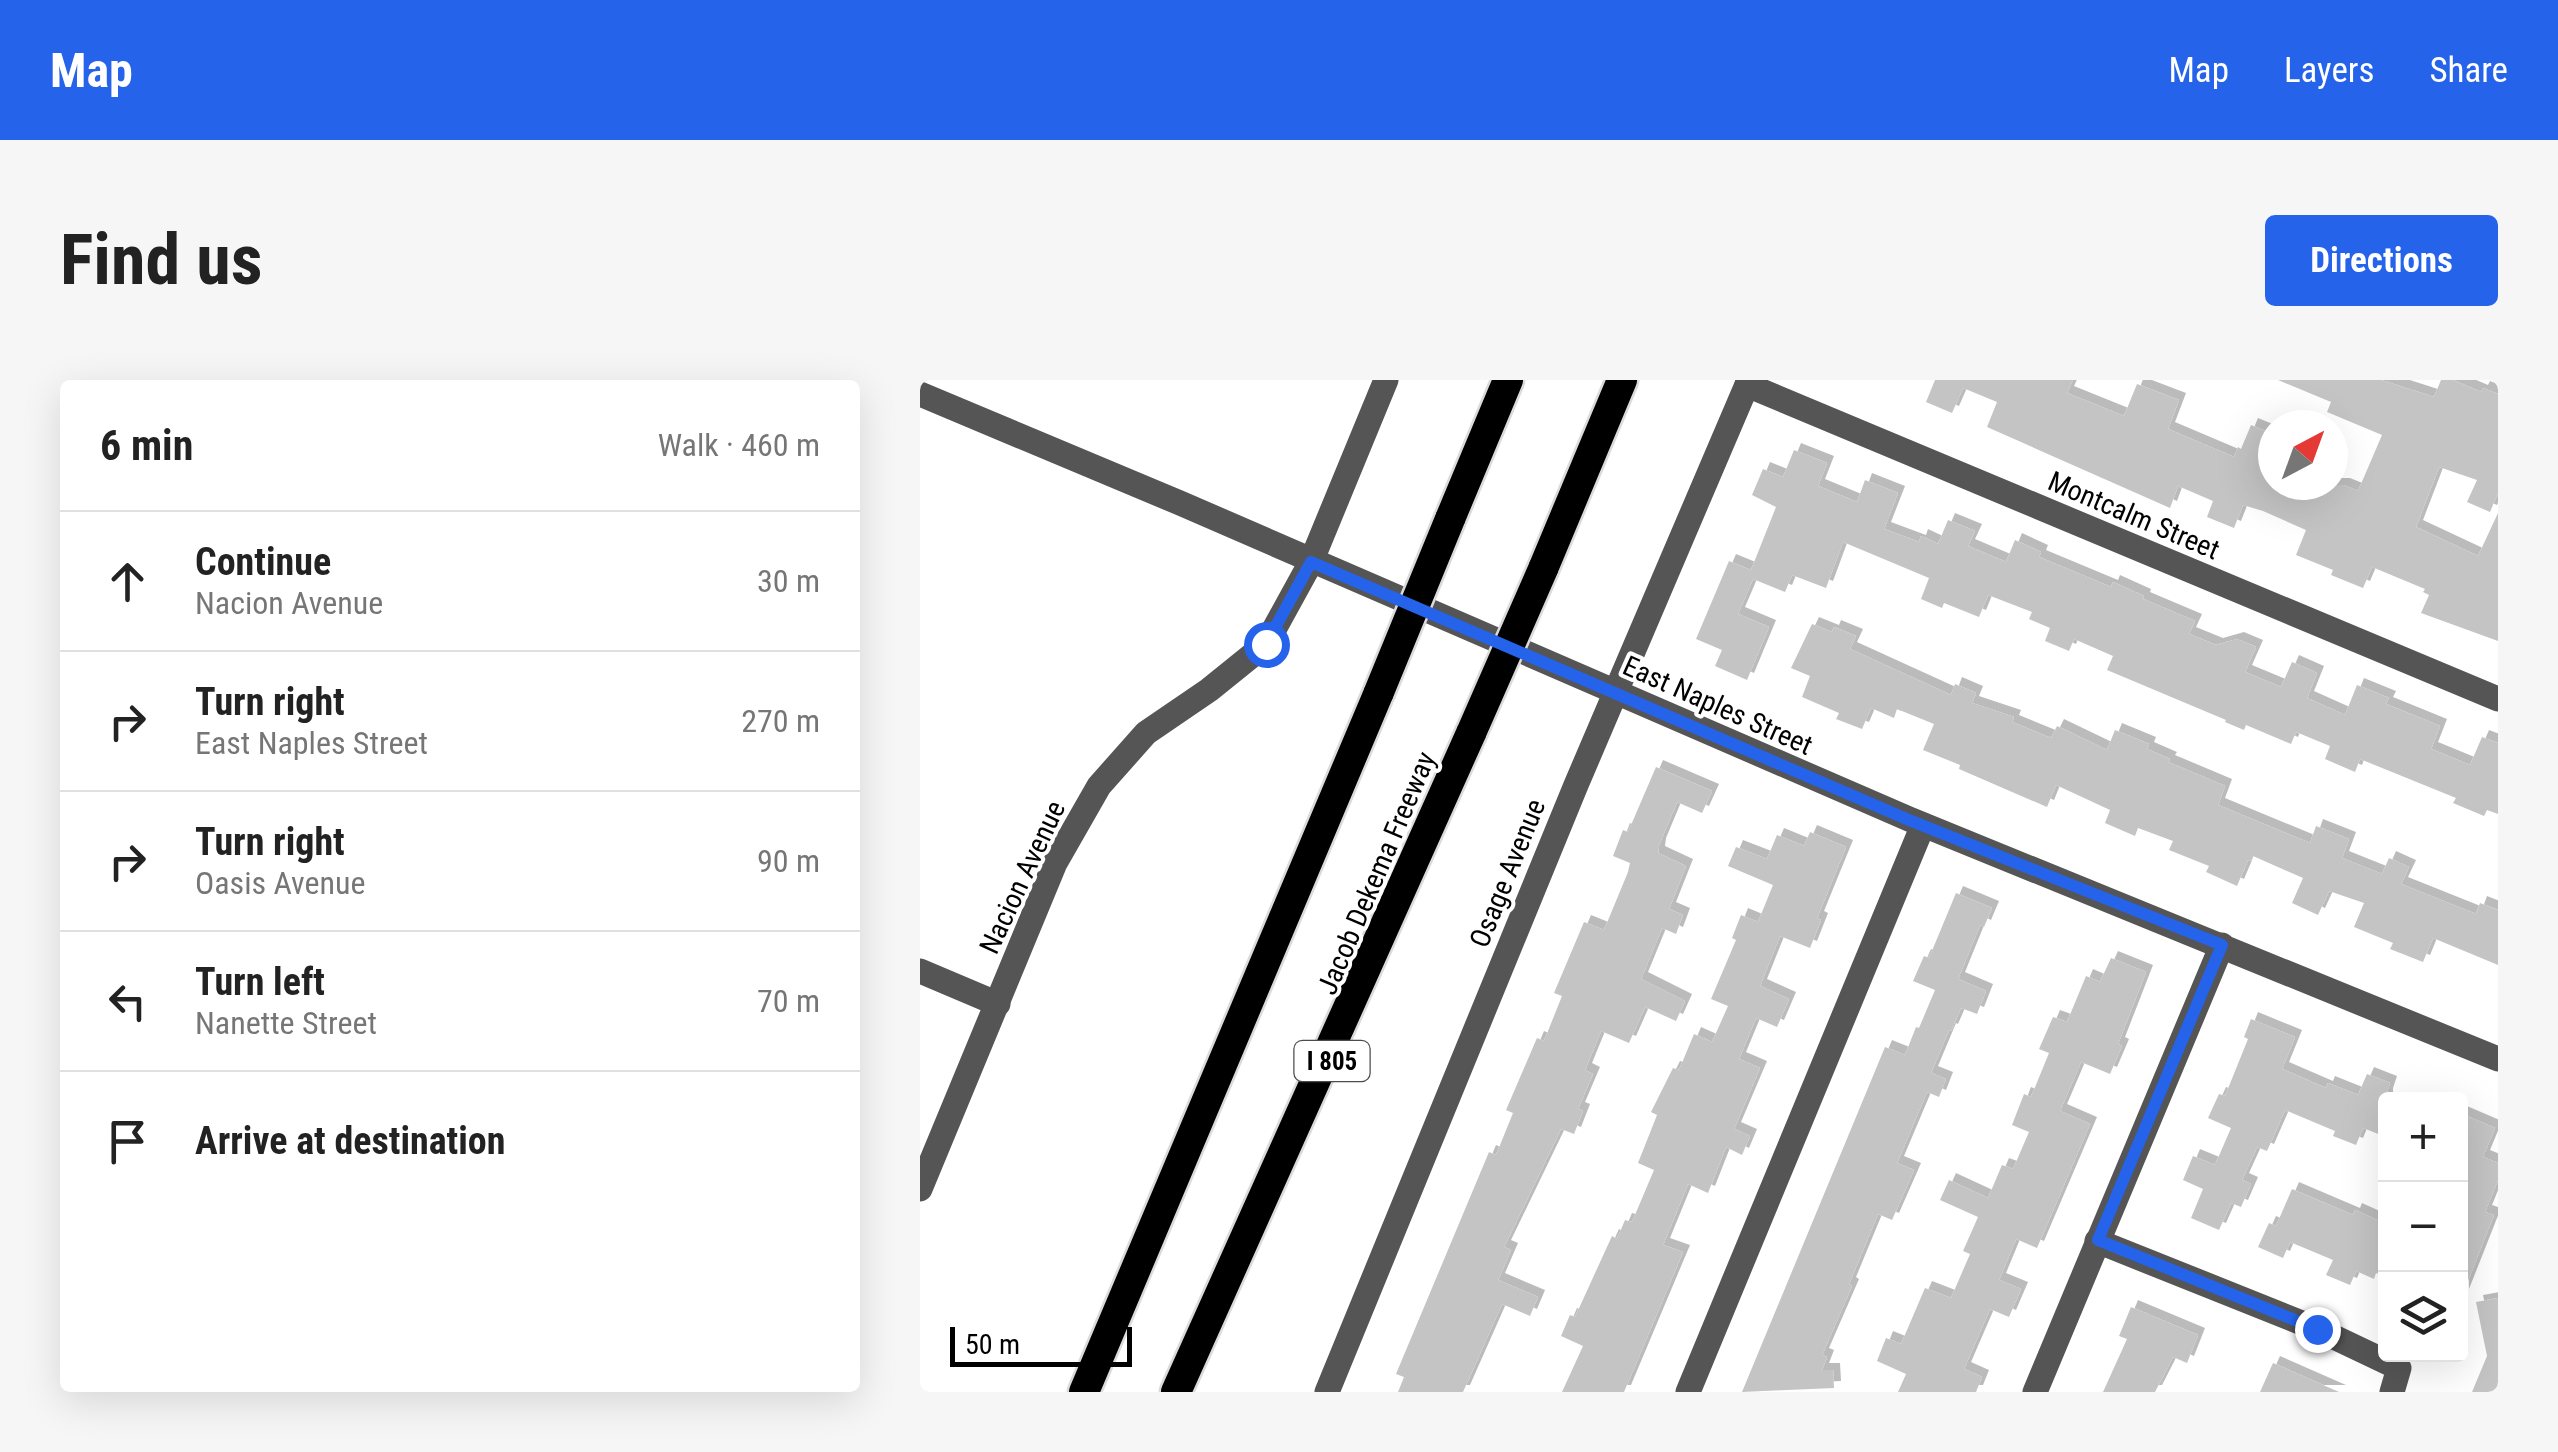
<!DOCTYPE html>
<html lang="en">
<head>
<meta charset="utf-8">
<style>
	:root { --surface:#fff; --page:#f6f6f6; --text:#222; --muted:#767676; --line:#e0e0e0; --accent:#2563eb }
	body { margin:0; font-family:"Roboto Condensed",sans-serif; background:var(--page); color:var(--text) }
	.controls { position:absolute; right:30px; bottom:30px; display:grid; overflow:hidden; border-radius:10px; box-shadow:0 10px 40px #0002 }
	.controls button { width:90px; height:90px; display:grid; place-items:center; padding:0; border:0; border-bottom:2px solid var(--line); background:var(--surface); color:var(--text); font:50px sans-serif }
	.compass { position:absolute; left:1338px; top:30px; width:90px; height:90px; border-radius:50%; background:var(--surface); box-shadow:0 10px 40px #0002; rotate:41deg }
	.scale { position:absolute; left:30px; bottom:25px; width:182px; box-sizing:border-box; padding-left:10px; border:5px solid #000; border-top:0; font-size:28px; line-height:35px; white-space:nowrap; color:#000; -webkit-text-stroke:8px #fff; paint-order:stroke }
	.stop { position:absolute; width:30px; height:30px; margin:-22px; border:8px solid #2563eb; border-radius:50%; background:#fff }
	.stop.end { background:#2563eb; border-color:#fff; box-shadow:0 2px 10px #0008 }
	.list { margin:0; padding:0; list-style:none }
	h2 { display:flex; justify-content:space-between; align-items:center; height:130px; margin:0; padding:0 40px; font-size:42px }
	h2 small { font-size:32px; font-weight:400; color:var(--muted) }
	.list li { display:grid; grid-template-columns:65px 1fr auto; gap:30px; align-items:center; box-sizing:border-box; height:140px; padding:0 40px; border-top:2px solid var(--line) }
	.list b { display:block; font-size:38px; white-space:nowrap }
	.list p { margin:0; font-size:32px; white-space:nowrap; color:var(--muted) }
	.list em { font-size:32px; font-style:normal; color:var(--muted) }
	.icon { flex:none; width:55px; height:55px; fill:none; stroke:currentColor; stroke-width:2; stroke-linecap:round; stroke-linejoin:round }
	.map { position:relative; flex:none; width:1578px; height:1012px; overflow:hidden; border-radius:10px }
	header { display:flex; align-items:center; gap:60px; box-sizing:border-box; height:140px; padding:0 50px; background:var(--accent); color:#fff }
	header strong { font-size:48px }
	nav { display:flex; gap:55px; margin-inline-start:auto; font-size:35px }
	.intro { display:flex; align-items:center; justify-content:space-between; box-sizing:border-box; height:240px; padding:0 60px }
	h1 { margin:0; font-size:70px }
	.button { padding:25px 45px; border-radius:10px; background:var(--accent); color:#fff; font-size:35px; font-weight:700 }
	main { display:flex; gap:60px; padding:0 60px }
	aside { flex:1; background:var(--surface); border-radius:10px; box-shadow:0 10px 40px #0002 }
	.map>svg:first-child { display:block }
	.building { fill:#c4c4c4; filter:url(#shadow) }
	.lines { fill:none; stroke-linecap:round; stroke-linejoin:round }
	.highway-casing { stroke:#dbdbdb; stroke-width:35 }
	.minor { stroke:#555; stroke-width:25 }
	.highway { stroke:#000; stroke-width:30 }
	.highway-bridge-casing { stroke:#dbdbdb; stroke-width:35; stroke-linecap:butt }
	.highway-bridge { stroke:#000; stroke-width:30 }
	.route { stroke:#2563eb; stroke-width:12 }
	.labels { text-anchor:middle; stroke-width:8; stroke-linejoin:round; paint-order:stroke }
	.shield { fill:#fff; stroke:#4c4c4c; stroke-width:2.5 }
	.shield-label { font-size:25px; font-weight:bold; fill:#000 }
	.street-label { font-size:28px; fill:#000; stroke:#fff }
</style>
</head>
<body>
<header>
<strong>Map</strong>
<nav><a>Map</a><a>Layers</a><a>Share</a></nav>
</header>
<div class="intro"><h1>Find us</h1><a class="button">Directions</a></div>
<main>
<aside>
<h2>6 min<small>Walk · 460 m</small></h2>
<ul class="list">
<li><svg class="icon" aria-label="ahead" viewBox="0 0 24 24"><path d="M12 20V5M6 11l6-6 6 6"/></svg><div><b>Continue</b><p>Nacion Avenue</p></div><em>30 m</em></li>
<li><svg class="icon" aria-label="right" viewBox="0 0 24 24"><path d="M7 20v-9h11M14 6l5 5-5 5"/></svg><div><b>Turn right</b><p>East Naples Street</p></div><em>270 m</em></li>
<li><svg class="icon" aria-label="right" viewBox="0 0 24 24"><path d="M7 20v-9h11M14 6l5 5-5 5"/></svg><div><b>Turn right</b><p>Oasis Avenue</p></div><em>90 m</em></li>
<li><svg class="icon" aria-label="left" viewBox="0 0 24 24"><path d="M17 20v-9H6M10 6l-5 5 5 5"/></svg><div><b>Turn left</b><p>Nanette Street</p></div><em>70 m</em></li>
<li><svg class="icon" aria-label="arrive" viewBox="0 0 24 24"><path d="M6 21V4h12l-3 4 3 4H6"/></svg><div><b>Arrive at destination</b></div></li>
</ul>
</aside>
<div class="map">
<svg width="1578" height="1012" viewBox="0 0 1578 1012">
	<defs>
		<filter id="shadow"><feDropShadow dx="7" dy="-7" stdDeviation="0" flood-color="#0004"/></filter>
	</defs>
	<rect width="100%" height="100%" fill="#fff"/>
	<g class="building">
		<path d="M1015,0H1153L1147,13L1204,36L1217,4L1259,20L1248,49L1314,77L1318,67L1321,69L1331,45L1353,54L1346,80L1353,82V105H1368L1388,114L1392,105H1423L1438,111L1462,55L1407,32L1411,22L1358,0H1461L1514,17L1521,0H1533L1561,12L1563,8L1578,14V113L1570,132L1547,122L1557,100L1519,87L1496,147L1558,176L1578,133V261L1501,233L1509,215L1503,212L1505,209L1452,187L1443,208L1411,195L1413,190L1376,175L1386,150L1343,131L1323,125L1314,148L1287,137L1293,121L1258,106L1250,128L1067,47L1077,22L1043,8L1032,33L1006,22Z"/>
		<path d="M874,70L907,83L898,106L937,122L945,100L978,113L964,149L999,162L1001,156L1018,164L1028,140L1055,151L1048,166L1086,182L1095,160L1121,172L1119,177L1191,207L1193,202L1224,216L1223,219L1275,241L1269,254L1296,265L1317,259L1336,267L1325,292L1361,307L1372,282L1397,293L1387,318L1425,335L1437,305L1469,318L1466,324L1520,346L1511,369L1550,385L1562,357L1578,363V434L1567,430L1564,436L1533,423L1536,418L1440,379L1435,392L1405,379L1410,366L1376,352L1371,364L1326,345L1324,350L1305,342L1306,340L1187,290L1193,276L1154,259L1149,271L1125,261L1130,248L1109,239L1112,232L1068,215L1059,237L1024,223L1022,228L1001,219L1009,198L923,162L906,208L872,195L865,212L833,199L818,234L849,247L827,300L795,286L802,270L776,259L809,181L831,190L856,127L832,115L843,89L863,97Z"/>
		<path d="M892,244L912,252L914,247L936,256L930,269L1031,315L1035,304L1056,313L1052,323L1094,337L1092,342L1131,358L1137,346L1187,370L1195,350L1229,364L1227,369L1250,379L1248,382L1305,406L1298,425L1390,463L1396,446L1429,459L1422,478L1462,494L1469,478L1489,487L1481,504L1556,534L1560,523L1578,530V585L1513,558L1503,582L1470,569L1473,563L1434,547L1444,523L1409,511L1398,535L1372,523L1383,498L1333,476L1331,481L1328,480L1317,506L1286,492L1289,486L1249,470L1253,461L1218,448L1215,456L1185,443L1190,430L1136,405L1127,427L1039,389L1040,385L1003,370L1014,344L977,329L974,338L951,328L942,349L916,339L919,333L882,317L890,296L871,288Z"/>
		<path d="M736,387L792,411L782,433L757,422L739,465L738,473L766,486L749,529L763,535L756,554L742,548L721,599L765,621L756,641L725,627L709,663L681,651L665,690L673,694L658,729L663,731L654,754L641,749L584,867L591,870L578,900L618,917L610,936L582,924L543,1012H478L484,997L476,994L569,772L576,775L593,733L586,730L617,658L624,661L642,616L634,613L664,542L684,550L708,492L710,483L693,476L703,450L708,452Z"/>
		<path d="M890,452L926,467L897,538L901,540L890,568L860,556L840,606L869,619L857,647L836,638L819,679L840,688L814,749L830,756L822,775L806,767L788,813L768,804L743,865L763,872L704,1012H642L663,966L641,956L650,935L655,937L692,856L697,859L705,840L712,842L734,790L718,783L737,735L731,732L753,688L759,690L774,654L792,662L808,626L791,619L816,560L812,558L821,535L838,542L853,505L808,486L816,467L847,479L857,455L884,466Z"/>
		<path d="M1036,513L1072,528L1064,547L1060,545L1038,599L1066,611L1057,634L1041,628L1031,651L1029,650L1011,693L1026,699L1019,717L1007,712L977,783L994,790L972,840L958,834L929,904L932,906L902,975L907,977L902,990H913L914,1008L822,1012L965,667L985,675L996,647L999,648L1015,610L993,601L1004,576L1009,578Z"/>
		<path d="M1191,578L1226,592L1198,664L1202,666L1190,694L1161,682L1140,731L1170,744L1117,868L1096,859L1079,900L1101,909L1089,937L1070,929L1044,989L1062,997L1056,1012H978L986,994L957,981L966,958L981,964L1005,908L1031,918L1050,874L1043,871L1058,837L1020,820L1029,800L1068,818L1082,785L1093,789L1109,752L1092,745L1104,714L1111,717L1129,673L1119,669L1133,637L1147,642L1166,596L1180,602Z"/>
		<path d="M1331,639L1375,657L1362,689L1406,708L1408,703L1438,715L1447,694L1470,703L1466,715V757L1443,748L1436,765L1413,756L1415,751L1365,730L1347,771L1337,767L1322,800L1331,804L1321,827L1311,823L1299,850L1271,838L1283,809L1263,800L1273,776L1295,785L1311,748L1288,738L1299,714L1305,716L1328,659L1324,657Z"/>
		<path d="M1540,733L1575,748L1563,777L1578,783V800L1565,832L1574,835L1542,916Z"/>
		<path d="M1372,809L1433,835L1435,830L1466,844V897L1456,893L1454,899L1436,891L1430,905L1406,895L1413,880L1370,862L1363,878L1338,867L1349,843L1356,846Z"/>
		<path d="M1578,918V1012H1552L1567,976L1556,922Z"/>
		<path d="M1211,927L1278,955L1267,983L1253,977L1235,1012H1183L1207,959L1199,956Z"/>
		<path d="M1353,983L1419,1012H1340Z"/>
	</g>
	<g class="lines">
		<g class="highway-casing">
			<g id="highway">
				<path d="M530,139L588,0"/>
				<path d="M623,189L702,0"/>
				<path d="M164,1012L459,312"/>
				<path d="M256,1012L552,351"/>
			</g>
		</g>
		<g class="minor">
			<path d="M827,5L1578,319"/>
			<path d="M0,14L260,123L989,439L1578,679"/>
			<path d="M0,591L78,624"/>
			<path d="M0,809L135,483L179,406L226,353L289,310L346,264L391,182L466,0"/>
			<path d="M1177,861L1397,949L1479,988L1472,1012"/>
			<path d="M407,1012L656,405L829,0"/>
			<path d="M768,1012L1003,445"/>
			<path d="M1115,1012L1302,565"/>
		</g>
		<use href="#highway" class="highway"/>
		<g class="highway-bridge-casing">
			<g id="highway-bridge">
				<path d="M459,312L530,139"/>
				<path d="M552,351L623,189"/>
			</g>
		</g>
		<use href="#highway-bridge" class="highway-bridge"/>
	</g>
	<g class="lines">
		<path class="route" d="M346,264L391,182L989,440L1302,565L1178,860L1397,949"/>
	</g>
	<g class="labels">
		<rect class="shield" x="374.5" y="661" width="75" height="40" rx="8"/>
		<g class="shield-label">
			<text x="412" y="690">I 805</text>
		</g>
		<g class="street-label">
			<text transform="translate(1214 135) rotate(23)" y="10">Montcalm Street</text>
			<text transform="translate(798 325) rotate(24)" y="10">East Naples Street</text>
			<text transform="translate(456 493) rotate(-67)" y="10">Jacob Dekema Freeway</text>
			<text transform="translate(587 493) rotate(-68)" y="10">Osage Avenue</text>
			<text transform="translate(102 497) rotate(-65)" y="10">Nacion Avenue</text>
		</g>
	</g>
</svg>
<div class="controls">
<button>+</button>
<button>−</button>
<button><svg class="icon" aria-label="layers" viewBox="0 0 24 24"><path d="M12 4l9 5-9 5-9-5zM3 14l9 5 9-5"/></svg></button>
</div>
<svg class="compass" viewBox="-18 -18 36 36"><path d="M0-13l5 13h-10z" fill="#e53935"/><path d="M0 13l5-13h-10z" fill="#767676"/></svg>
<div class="scale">50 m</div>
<div class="stop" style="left:346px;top:264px"></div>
<div class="stop end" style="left:1397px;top:949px"></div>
</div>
</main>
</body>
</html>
